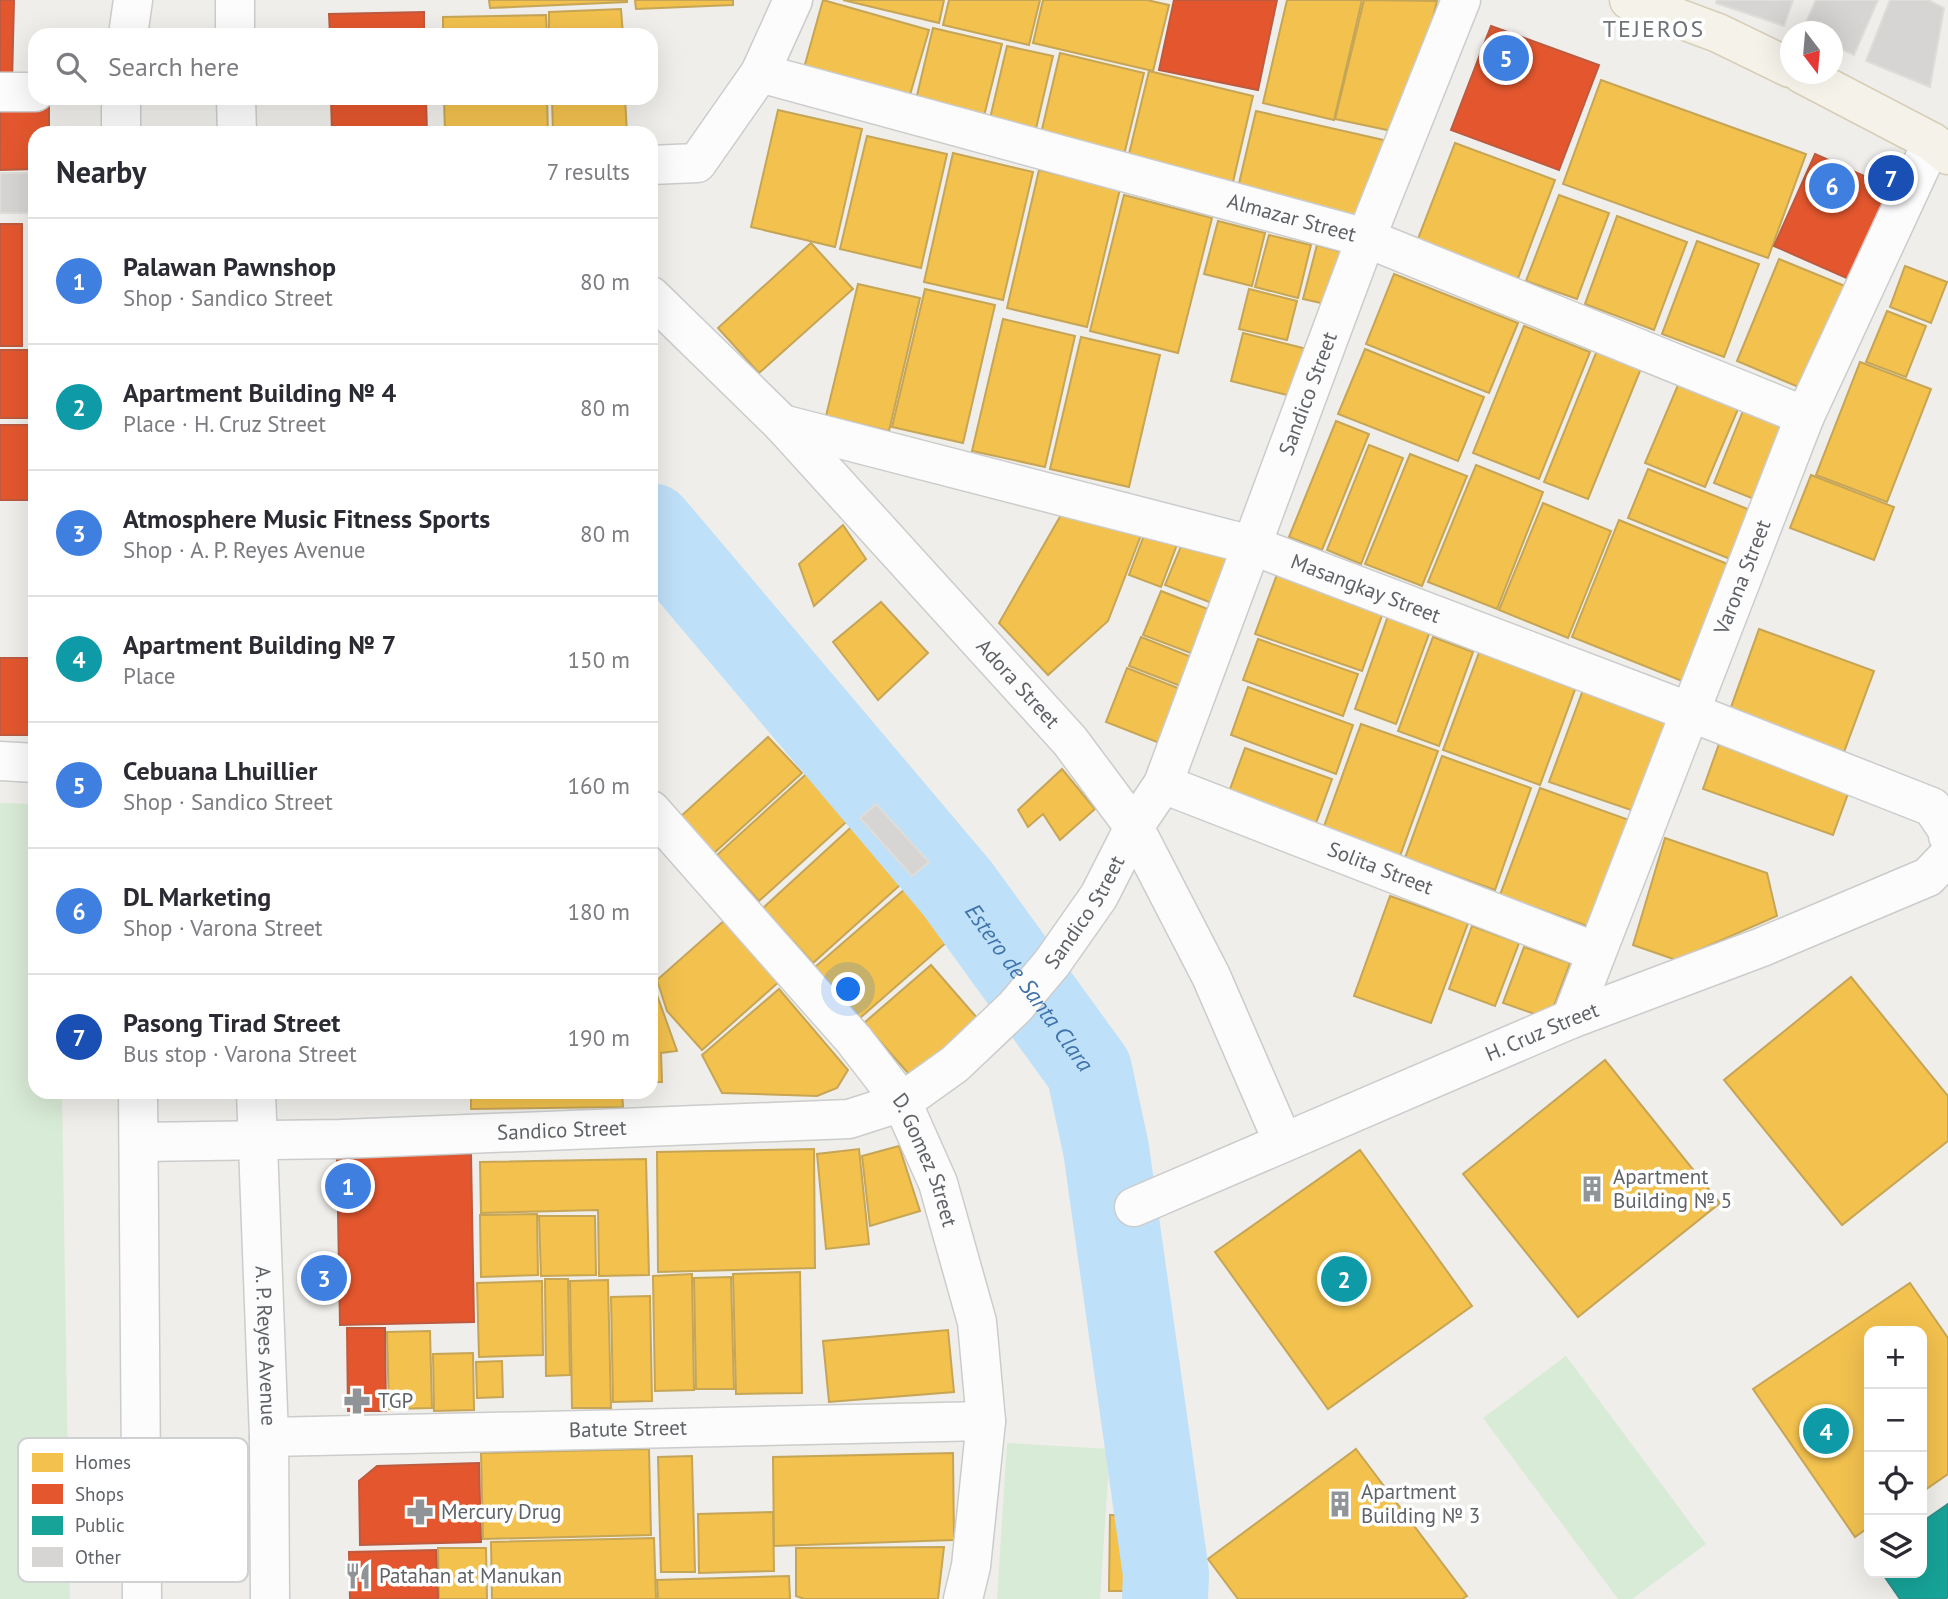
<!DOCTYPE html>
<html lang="en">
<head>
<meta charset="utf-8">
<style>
	:root { --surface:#fff; --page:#f7f7f7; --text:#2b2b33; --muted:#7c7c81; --line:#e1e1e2; --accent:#919496 }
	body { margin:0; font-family:"PT Sans",sans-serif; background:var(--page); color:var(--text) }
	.controls { position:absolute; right:21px; bottom:21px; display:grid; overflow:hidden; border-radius:14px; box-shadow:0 7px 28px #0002 }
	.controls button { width:63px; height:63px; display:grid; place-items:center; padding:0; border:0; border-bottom:2px solid var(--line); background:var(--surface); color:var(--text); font:35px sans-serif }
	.compass { position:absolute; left:1780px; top:21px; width:63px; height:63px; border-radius:50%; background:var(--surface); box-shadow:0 7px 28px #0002; rotate:164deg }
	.you { position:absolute; left:849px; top:990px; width:24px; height:24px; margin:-18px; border:5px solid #fff; border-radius:50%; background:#1a73e8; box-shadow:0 0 0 10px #1a73e833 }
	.badge { display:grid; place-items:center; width:46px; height:46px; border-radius:50%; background:var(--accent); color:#fff; font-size:23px; font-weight:700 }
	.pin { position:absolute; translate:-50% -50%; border:4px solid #fff; box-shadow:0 2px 7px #0006 }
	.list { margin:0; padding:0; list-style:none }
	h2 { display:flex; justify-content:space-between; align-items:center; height:91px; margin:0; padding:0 28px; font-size:30px }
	h2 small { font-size:23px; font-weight:400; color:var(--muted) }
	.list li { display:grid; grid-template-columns:46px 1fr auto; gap:21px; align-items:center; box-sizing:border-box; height:126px; padding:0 28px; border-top:2px solid var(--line) }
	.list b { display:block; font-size:26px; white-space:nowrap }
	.list p { margin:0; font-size:23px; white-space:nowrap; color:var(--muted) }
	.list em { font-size:23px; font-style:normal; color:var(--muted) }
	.icon { flex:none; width:38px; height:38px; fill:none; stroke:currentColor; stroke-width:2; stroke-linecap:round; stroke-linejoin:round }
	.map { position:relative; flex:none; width:1948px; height:1599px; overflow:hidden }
	.search { position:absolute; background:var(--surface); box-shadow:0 7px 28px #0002; left:28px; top:28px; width:630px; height:77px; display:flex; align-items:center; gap:18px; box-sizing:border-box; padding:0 24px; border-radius:21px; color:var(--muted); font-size:26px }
	.panel { position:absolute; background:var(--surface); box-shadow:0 7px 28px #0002; left:28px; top:126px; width:630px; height:973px; border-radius:21px }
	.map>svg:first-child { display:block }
	.green { fill:#d8ebd6 }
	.homes { fill:#f2c14e; stroke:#c6a556; stroke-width:2 }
	.shops { fill:#e4572e; stroke:#bc5b3f; stroke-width:2 }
	.public { fill:#17a398; stroke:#2d908a; stroke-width:2 }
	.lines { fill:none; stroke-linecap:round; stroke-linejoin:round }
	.river { stroke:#bfe0f9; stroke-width:86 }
	.building { fill:#d6d5d3; stroke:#deddd9; stroke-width:2 }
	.minor-casing { stroke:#cbcccc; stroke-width:41 }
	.major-casing { stroke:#d7ceb8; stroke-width:41 }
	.minor { stroke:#fdfcfc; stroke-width:38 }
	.major { stroke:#f4f2e9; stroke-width:38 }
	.labels { text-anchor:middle; stroke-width:7; stroke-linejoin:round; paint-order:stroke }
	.street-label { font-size:21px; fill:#5f6368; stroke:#fff }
	.poi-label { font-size:21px; fill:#5f6368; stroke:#fff; text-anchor:start }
	.water-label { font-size:23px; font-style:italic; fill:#4174aa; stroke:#fff }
	.quarter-label { font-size:24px; letter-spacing:2px; fill:#70757a; stroke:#fff }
	.key { fill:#fff; stroke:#cfd0d2; stroke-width:2 }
	.key-label { font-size:19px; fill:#5f6368 }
</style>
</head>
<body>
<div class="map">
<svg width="1948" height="1599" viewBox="0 0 1948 1599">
	<rect width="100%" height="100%" fill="#efeeea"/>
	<g class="green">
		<path d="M0,803L35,804V1092H62L70,1599H0Z"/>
		<path d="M1566,1356L1706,1544L1632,1599H1618L1483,1418Z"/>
		<path d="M1007,1443L1110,1449L1100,1599H997Z"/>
	</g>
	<g class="homes">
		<path d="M489,0H627V2L490,8Z"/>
		<path d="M635,0H733V5L636,9Z"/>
		<path d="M823,0L929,30L907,105L802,75Z"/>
		<path d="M843,0H944L939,23Z"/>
		<path d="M949,0H1040L1029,45L943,25Z"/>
		<path d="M1043,0H1147L1169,5L1153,71L1033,43Z"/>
		<path d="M1287,0H1362L1334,120L1263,103Z"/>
		<path d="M1364,0L1437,1L1406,134L1335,119Z"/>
		<path d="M621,9L623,35H549V12Z"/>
		<path d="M546,15L547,35H443V17Z"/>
		<path d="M933,28L1002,44L982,124L914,108Z"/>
		<path d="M1007,46L1053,56L1034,137L988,127Z"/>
		<path d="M1060,53L1144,73L1122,163L1039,142Z"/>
		<path d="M1149,71L1253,96L1233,182L1128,158Z"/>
		<path d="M1601,80L1806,154L1768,258L1563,184Z"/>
		<path d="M444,98H547L548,133H445Z"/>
		<path d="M552,98H625L627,133H553Z"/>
		<path d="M778,110L862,129L835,247L751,227Z"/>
		<path d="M1256,111L1388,141L1369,221L1237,192Z"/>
		<path d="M867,136L947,154L921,268L840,249Z"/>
		<path d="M1455,143L1555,180L1517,281L1416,244Z"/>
		<path d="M953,153L1033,172L1003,300L924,282Z"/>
		<path d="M1039,170L1120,189L1087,327L1007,308Z"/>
		<path d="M1124,195L1212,218L1178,353L1090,331Z"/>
		<path d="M1559,195L1609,213L1577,299L1526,281Z"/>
		<path d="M1617,216L1687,242L1654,330L1585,304Z"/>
		<path d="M1218,221L1265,233L1252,286L1204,274Z"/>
		<path d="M1269,235L1311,245L1298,298L1255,287Z"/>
		<path d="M1697,241L1759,264L1724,357L1662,334Z"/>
		<path d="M811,243L853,289L759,373L718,328Z"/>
		<path d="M1317,245L1352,255L1339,307L1303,299Z"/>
		<path d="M1779,259L1850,288L1808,391L1737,361Z"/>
		<path d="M1905,266L1947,282L1931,323L1890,307Z"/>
		<path d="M1394,274L1518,323L1489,393L1366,344Z"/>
		<path d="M858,284L920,298L889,431L826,416Z"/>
		<path d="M925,289L995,305L963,443L892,427Z"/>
		<path d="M1249,289L1297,301L1287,340L1239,329Z"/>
		<path d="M1887,311L1926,326L1906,377L1866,362Z"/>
		<path d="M1003,319L1075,336L1045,467L972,451Z"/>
		<path d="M1524,326L1590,352L1539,479L1473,453Z"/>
		<path d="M1243,333L1307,349L1295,397L1231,381Z"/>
		<path d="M1081,337L1160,355L1129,487L1050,469Z"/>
		<path d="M1598,348L1642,366L1588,499L1544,482Z"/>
		<path d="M1365,349L1484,397L1458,461L1338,414Z"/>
		<path d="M1860,362L1931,389L1887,502L1816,475Z"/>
		<path d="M1678,385L1738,409L1705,487L1645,463Z"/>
		<path d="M1743,411L1793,431L1764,503L1714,483Z"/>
		<path d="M1336,421L1369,434L1322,550L1289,537Z"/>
		<path d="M1369,445L1403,458L1361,564L1327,550Z"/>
		<path d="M1410,454L1467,476L1422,586L1365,564Z"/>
		<path d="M1476,465L1543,492L1497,609L1428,582Z"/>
		<path d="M1648,469L1765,516L1745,565L1628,518Z"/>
		<path d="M1811,475L1894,507L1874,560L1790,528Z"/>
		<path d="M1543,503L1611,531L1568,638L1499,610Z"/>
		<path d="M1065,508L1143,530L1108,621L1048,675L999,623Z"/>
		<path d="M1619,520L1740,569L1692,685L1572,637Z"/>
		<path d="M843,525L866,559L814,606L799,564Z"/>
		<path d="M1146,530L1178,542L1161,587L1129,575Z"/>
		<path d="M1184,539L1235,559L1217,605L1165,585Z"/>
		<path d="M651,542L672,565L651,584Z"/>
		<path d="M1279,569L1385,607L1362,671L1255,634Z"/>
		<path d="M1161,591L1213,611L1196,655L1143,635Z"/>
		<path d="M881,602L928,653L878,700L833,642Z"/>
		<path d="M1388,616L1430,631L1396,724L1355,709Z"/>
		<path d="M1759,629L1874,671L1844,752L1730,710Z"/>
		<path d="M1141,637L1194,658L1183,687L1129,666Z"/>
		<path d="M1433,637L1473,652L1439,746L1398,731Z"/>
		<path d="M1258,639L1358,674L1343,716L1243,680Z"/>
		<path d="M1480,650L1577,684L1540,785L1443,750Z"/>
		<path d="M1127,668L1183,690L1162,744L1106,722Z"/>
		<path d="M1248,687L1353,725L1336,774L1231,735Z"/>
		<path d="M1583,690L1667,719L1634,811L1549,782Z"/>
		<path d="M1361,724L1438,751L1400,856L1323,829Z"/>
		<path d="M768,737L802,773L714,853L680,817Z"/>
		<path d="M1720,741L1850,788L1833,835L1703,789Z"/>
		<path d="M1245,748L1332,779L1312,834L1225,803Z"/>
		<path d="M1442,756L1531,788L1495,890L1405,858Z"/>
		<path d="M813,768L855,814L759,901L717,855Z"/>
		<path d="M1062,769L1095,809L1060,840L1043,814L1028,827L1018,810Z"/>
		<path d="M1540,788L1629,820L1590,927L1500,895Z"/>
		<path d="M858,821L909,877L813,963L763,908Z"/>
		<path d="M1665,838L1767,873L1777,916L1676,960L1633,945Z"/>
		<path d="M928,869L972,920L860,1018L815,967Z"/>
		<path d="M1390,896L1468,923L1431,1023L1354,996Z"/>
		<path d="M726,919L780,981L702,1050L667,1011L657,980Z"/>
		<path d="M1472,926L1519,943L1495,1006L1449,989Z"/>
		<path d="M1524,947L1570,963L1549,1019L1503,1003Z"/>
		<path d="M931,965L985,1027L918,1075L908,1073L864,1023Z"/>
		<path d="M1851,977L1948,1096V1141L1842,1225L1724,1080Z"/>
		<path d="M651,978L677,1051L661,1053L662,1082H651Z"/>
		<path d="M779,989L848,1070L837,1088L817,1096L722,1093L702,1055Z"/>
		<path d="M1605,1060L1720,1203L1578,1317L1463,1174Z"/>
		<path d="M471,1092H622L623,1107L471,1109Z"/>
		<path d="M899,1146L920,1211L870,1226L862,1156Z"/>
		<path d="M814,1149L815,1268L658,1272L657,1152Z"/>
		<path d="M859,1149L869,1244L826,1249L817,1154Z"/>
		<path d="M1360,1150L1472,1306L1328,1409L1215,1252Z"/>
		<path d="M646,1159L649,1275L599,1276L598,1210L481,1213L480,1162Z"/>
		<path d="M537,1214L538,1275L481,1277L480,1215Z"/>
		<path d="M539,1216H595L596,1275L541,1276Z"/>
		<path d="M800,1272L802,1393L736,1394L733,1274Z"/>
		<path d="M692,1274L694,1390L655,1391L653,1276Z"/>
		<path d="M731,1277L734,1389H696L694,1278Z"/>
		<path d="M545,1279H568L570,1375L546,1376Z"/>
		<path d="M608,1280L611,1408H572L570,1281Z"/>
		<path d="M542,1281L543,1355L479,1357L477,1283Z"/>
		<path d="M1910,1283L1948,1338V1474L1922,1492V1331H1869V1527L1855,1537L1753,1389Z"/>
		<path d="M650,1296L652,1401L613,1402L611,1297Z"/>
		<path d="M948,1330L954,1392L829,1402L823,1341Z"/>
		<path d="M430,1331L432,1408L389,1409L387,1332Z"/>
		<path d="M473,1353L474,1410L434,1411L433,1354Z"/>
		<path d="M502,1361L503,1397L477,1398L476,1362Z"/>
		<path d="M649,1449L651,1535L483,1539L481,1453Z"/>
		<path d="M1356,1449L1467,1596L1462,1599H1238L1208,1559Z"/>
		<path d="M953,1453L954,1540L774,1546L773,1457Z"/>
		<path d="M692,1456L695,1572H661L658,1457Z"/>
		<path d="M773,1512L774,1571L699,1573L698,1514Z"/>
		<path d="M1110,1515L1151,1516V1591H1109Z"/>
		<path d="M654,1538L656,1599H492L491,1542Z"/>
		<path d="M944,1547L938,1599H804L796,1596V1548Z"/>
		<path d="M438,1548H486L487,1599H439Z"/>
		<path d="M789,1576L790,1599H658L657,1580Z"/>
	</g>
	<g class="shops">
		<path d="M0,0H14L12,83H0Z"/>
		<path d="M1174,0H1277L1258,90L1159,70Z"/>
		<path d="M424,12V35H330L329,14Z"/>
		<path d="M1491,26L1599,65L1559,170L1451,130Z"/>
		<path d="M331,98H426L427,133H332Z"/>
		<path d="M0,106H49V133H35V169L0,170Z"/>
		<path d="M1815,154L1893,189L1851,280L1774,246Z"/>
		<rect x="0" y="224" width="22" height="122"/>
		<rect x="0" y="350" width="35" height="68"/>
		<rect x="0" y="425" width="35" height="75"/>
		<path d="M0,658H32L31,735H0Z"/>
		<path d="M471,1154L474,1322L340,1325L337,1157Z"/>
		<path d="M347,1328H385L386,1411H348Z"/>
		<path d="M479,1463L481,1542L360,1545L359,1481L377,1466Z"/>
		<path d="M436,1550L438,1599H350L349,1552Z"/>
	</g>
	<path class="public" d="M1948,1504V1597L1945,1599H1900L1882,1573H1922V1522Z"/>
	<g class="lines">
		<path class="river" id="s1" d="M651,526L957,888L1089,1070L1106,1149L1166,1574L1165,1599"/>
	</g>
	<g class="building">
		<path d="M1717,0H1793L1784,26L1716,3Z"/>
		<path d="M1816,0H1878L1854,55L1832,45V32L1802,31Z"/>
		<path d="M1890,0H1928L1944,8L1930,87L1866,61Z"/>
		<rect x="0" y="173" width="35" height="40"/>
		<path d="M876,804L929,862L912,876L860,818Z"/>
	</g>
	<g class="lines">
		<g class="minor-casing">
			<g id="minor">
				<path d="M235,0V35"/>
				<path d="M128,35L133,0"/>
				<path id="s2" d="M760,73L1366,238L1805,416"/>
				<path d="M0,92H35"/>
				<path d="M236,98L237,133"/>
				<path d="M121,133V98"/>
				<path d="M651,165L697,163L760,73L793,0"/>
				<path id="s3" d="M651,296L782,424L1070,741L1134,827L1211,976L1283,1142"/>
				<path id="s4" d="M782,424L1251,545L1690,712L1932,807L1948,831V836"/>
				<path d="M0,761L35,763"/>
				<path id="s5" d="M1163,784L1596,952"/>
				<path id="s6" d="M651,810L854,1040L902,1102L938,1183L977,1322L986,1421L971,1566L963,1599"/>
				<path id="s7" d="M1571,1019L1805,416L1932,142"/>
				<path d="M138,1092L142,1599"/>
				<path id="s8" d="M256,1092L269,1437L270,1599"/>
				<path id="s9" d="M140,1142L341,1139L849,1119L902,1102L955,1064L1015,1007L1052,963L1099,896L1134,827L1163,784L1366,238L1461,0"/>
				<path id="s10" d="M1134,1207L1571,1019L1762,947L1928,877L1948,856"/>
				<path id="s11" d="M269,1437L986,1421"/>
			</g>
		</g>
		<g class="major-casing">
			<g id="major">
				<path d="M1629,0L1718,33L1790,68"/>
				<path d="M1802,74L1932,142L1948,155"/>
			</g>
		</g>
		<use href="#minor" class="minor"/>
		<use href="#major" class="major"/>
	</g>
	<defs>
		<g id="building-bare" transform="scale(2.1)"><path d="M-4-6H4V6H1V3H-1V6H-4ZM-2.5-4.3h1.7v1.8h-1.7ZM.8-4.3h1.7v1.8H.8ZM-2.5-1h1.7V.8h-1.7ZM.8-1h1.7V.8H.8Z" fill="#919496" stroke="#fff" stroke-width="2.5" paint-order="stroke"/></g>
		<g id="pharmacy-bare" transform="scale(2.1)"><path d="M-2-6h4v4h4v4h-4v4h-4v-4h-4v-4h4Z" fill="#919496" stroke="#fff" stroke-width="2.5" paint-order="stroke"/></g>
		<g id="restaurant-bare" transform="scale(2.1)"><path d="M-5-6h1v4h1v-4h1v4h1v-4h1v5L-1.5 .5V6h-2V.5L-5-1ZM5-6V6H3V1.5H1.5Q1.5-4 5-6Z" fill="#919496" stroke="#fff" stroke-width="2.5" paint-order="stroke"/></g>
	</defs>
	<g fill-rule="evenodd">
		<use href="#building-bare" x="1592" y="1189"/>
		<use href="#pharmacy-bare" x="357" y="1401"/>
		<use href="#building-bare" x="1340" y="1504"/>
		<use href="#pharmacy-bare" x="420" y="1512"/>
		<use href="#restaurant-bare" x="358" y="1576"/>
	</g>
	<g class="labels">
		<g class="street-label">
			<text dy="7" stroke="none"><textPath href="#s2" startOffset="551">Almazar Street</textPath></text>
			<text dy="7" stroke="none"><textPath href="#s9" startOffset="1598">Sandico Street</textPath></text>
			<text dy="7" stroke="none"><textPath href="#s7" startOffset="474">Varona Street</textPath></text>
			<text dy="7" stroke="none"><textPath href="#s4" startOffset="607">Masangkay Street</textPath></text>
			<text dy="7" stroke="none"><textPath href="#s3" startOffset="534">Adora Street</textPath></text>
			<text dy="7" stroke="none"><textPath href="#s5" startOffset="233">Solita Street</textPath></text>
			<text dy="7" stroke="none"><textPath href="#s9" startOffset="1031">Sandico Street</textPath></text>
			<text dy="7" stroke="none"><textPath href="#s10" startOffset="444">H. Cruz Street</textPath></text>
			<text dy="7" stroke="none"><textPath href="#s9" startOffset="422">Sandico Street</textPath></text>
			<text dy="7" stroke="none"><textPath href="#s6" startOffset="448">D. Gomez Street</textPath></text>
			<text dy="7" stroke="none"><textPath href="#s8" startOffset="254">A. P. Reyes Avenue</textPath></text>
			<text dy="7" stroke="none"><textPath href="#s11" startOffset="359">Batute Street</textPath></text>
		</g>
		<g class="poi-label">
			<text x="1613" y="1184">Apartment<tspan x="1613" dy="24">Building № 5</tspan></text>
			<text x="378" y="1408">TGP</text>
			<text x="1361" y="1499">Apartment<tspan x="1361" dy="24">Building № 3</tspan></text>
			<text x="441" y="1519">Mercury Drug</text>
			<text x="379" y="1583">Patahan at Manukan</text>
		</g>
		<g class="water-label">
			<text dy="8" stroke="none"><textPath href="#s1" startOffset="597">Estero de Santa Clara</textPath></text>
		</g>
		<g class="quarter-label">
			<text x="1654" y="37">TEJEROS</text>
		</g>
	</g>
	<rect x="18" y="1438" width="230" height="144" rx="10" class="key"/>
	<rect x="32" y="1453" width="31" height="19" fill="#f2c14e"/>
	<rect x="32" y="1484" width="31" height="20" fill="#e4572e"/>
	<rect x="32" y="1516" width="31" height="19" fill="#17a398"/>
	<rect x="32" y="1547" width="31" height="20" fill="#d6d5d3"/>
	<g class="key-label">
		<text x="75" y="1469">Homes</text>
		<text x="75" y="1501">Shops</text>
		<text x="75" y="1532">Public</text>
		<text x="75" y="1564">Other</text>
	</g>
</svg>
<div class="controls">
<button>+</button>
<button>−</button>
<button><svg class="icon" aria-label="locate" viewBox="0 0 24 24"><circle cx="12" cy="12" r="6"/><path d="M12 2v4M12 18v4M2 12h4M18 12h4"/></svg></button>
<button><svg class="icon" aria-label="layers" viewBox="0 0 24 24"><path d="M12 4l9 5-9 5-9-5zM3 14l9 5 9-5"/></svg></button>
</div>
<svg class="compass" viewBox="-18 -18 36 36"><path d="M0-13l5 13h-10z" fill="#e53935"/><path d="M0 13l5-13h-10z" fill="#7c7c81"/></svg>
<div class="you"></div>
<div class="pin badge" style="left:348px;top:1186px;background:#3f7fe0">1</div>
<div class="pin badge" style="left:1344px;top:1279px;background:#0f9aa8">2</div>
<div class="pin badge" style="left:324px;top:1278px;background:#3f7fe0">3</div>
<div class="pin badge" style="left:1826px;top:1431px;background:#0f9aa8">4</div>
<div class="pin badge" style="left:1506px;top:58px;background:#3f7fe0">5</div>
<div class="pin badge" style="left:1832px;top:186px;background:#3f7fe0">6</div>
<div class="pin badge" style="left:1891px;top:178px;background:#1a4fb4">7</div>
<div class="search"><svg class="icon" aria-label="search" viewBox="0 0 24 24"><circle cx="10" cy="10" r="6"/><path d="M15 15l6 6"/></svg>Search here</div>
<section class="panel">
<h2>Nearby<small>7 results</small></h2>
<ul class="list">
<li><span class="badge" style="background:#3f7fe0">1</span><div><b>Palawan Pawnshop</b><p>Shop · Sandico Street</p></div><em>80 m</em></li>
<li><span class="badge" style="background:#0f9aa8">2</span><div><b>Apartment Building № 4</b><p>Place · H. Cruz Street</p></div><em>80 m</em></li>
<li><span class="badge" style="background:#3f7fe0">3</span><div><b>Atmosphere Music Fitness Sports</b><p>Shop · A. P. Reyes Avenue</p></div><em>80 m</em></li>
<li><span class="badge" style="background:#0f9aa8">4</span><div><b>Apartment Building № 7</b><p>Place</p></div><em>150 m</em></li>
<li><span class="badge" style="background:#3f7fe0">5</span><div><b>Cebuana Lhuillier</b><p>Shop · Sandico Street</p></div><em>160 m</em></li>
<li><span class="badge" style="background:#3f7fe0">6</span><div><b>DL Marketing</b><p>Shop · Varona Street</p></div><em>180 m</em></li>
<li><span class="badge" style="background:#1a4fb4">7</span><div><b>Pasong Tirad Street</b><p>Bus stop · Varona Street</p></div><em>190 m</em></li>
</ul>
</section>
</div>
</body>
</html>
